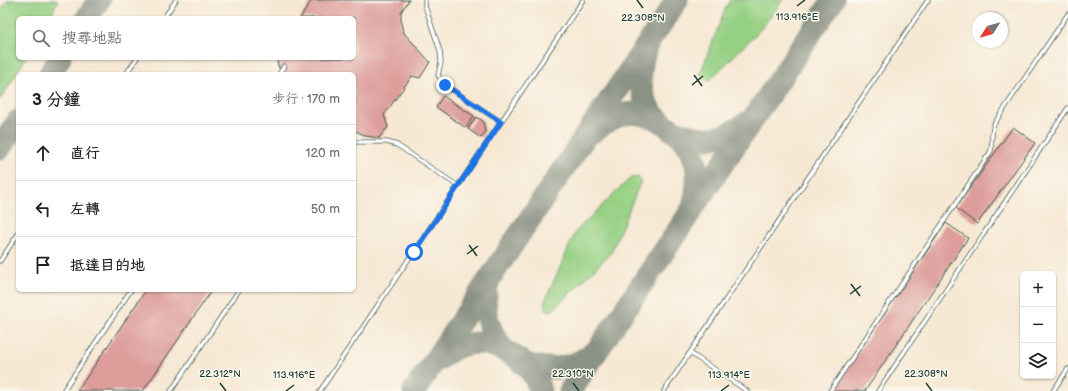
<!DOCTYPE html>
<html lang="zh-TW">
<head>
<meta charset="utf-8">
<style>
	:root { --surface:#fff; --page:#f2f2f2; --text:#202124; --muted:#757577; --line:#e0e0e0 }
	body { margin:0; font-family:"Balsamiq Sans","LXGW WenKai TC",sans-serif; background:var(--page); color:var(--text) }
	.controls { position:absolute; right:12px; bottom:12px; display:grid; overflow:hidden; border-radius:6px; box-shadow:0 1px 3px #0004 }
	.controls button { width:36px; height:36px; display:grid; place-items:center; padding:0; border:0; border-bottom:1px solid var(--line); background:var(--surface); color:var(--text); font:20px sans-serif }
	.compass { position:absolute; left:972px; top:12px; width:36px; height:36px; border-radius:50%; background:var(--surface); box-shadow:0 1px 3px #0004; rotate:233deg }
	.stop { position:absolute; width:12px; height:12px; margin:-9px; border:3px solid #1a73e8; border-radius:50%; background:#fff }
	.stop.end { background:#1a73e8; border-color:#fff; box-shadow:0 1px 4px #0008 }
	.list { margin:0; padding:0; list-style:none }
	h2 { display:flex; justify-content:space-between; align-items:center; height:52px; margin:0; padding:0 16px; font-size:17px }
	h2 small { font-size:13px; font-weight:400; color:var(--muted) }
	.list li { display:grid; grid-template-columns:26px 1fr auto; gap:12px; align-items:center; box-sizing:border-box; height:56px; padding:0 16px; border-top:1px solid var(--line) }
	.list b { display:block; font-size:15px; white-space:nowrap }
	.list em { font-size:13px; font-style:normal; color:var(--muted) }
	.icon { flex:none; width:22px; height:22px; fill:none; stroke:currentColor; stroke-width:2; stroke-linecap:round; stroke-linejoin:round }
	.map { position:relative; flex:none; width:1068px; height:391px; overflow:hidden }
	.search { position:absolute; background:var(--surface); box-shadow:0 1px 3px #0004; left:16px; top:16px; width:340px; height:44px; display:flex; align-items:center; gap:10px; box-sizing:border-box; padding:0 14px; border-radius:6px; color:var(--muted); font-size:15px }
	.panel { position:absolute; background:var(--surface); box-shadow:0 1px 3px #0004; left:16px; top:72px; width:340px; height:220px; border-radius:6px }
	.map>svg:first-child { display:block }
	.green { fill:#96d084; stroke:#5a865c }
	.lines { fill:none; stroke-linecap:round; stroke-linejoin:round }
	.taxiway { stroke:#8a9284; stroke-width:23 }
	.building { fill:#dd9e9b }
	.lane-casing { stroke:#3f574c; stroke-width:5 }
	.lane { stroke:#fff; stroke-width:3.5 }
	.route { stroke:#1a73e8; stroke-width:5 }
	.ticks { fill:none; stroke:#1f3d34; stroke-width:1.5 }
	.ticks-label { font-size:10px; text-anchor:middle; fill:#1f3d34; stroke:#fbf7ec; stroke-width:3; stroke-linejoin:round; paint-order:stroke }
</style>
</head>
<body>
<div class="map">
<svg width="1068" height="391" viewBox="0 0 1068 391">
	<rect width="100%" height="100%" fill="#fbf7ec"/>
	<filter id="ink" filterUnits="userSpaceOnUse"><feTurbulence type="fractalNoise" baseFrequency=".025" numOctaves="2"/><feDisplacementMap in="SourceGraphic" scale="8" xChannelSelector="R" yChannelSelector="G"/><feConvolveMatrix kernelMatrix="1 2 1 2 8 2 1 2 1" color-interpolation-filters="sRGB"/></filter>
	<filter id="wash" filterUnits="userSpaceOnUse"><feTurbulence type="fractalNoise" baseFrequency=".012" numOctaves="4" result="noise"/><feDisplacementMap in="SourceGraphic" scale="16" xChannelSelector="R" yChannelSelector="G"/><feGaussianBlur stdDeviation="0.9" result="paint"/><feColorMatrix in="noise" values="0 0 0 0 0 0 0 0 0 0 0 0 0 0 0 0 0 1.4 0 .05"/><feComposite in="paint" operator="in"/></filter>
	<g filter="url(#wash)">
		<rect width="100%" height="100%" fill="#f6e8d3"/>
		<g class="green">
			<path d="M8,0H58L50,18H18V58H26L0,100V12Z"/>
			<path d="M730,0H783L760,30L709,81L703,79L700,74L726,7Z"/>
			<path d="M638,177L641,181L611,253L552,311L547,310L544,303L576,231L630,178Z"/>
		</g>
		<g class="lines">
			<g class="taxiway">
				<path d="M87,18L99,0"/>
				<path d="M645,52C637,75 640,104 659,120C668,127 678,133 685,141C700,160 699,181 694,203"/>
				<path d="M50,74L60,58"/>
				<path d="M672,130C704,142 720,142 748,122"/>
				<path d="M591,133C615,114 630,107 659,120"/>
				<path d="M0,148L18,121"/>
				<path d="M488,282C482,310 486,326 503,349"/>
				<path d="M438,360C447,353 456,346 468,344C497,339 533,362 540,391"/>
				<path d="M521,362C549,372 572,370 596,351"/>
				<path d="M414,391L677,0"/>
				<path d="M570,391L833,0"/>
			</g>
		</g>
		<g id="blocks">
			<g class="building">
				<path d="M312,0H409L401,12V24L404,33L430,62L420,78L412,76L384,115L388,127L379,138L366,136L354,130V74H284L279,68L276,58H354V18H300Z"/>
				<path d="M443,96L474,116L466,128L436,107Z"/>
				<path d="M476,117L483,121L485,132L481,138L468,129Z"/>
				<path d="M1013,127L1035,143L977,224L956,208Z"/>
				<path d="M946,223L968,238L865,391H832Z"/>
				<path d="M146,290H212L143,391H77Z"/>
			</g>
		</g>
	</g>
	<g filter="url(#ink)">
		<use href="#blocks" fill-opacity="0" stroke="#3f574c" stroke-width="1"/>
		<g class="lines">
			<g class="lane-casing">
				<g id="lane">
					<path d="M425,0V6L440,51L441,62L438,75L445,85L501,122"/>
					<path d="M164,18L176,0"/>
					<path d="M126,74L137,58"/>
					<path d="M279,74L284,66"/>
					<path d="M354,142H387L397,145L458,186"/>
					<path d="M0,261L18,234"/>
					<path d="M690,353L747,391"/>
					<path d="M63,391L131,290"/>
					<path d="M171,391L239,290"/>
					<path d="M320,391L583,0"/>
					<path d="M664,391L928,0"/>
					<path d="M830,391L991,151C992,142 991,133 994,124L1068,14"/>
					<path d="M878,391L1068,108"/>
					<path d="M1053,391L1068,369"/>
				</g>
			</g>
			<use href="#lane" class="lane"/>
		</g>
	</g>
	<g class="lines" filter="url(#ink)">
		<path class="route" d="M414,252L501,122L445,85"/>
	</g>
	<path class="ticks" d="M637,0L643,8M797,6L805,0M694,75L702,86M692,85L703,76M469,245L477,256M467,254L478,246M851,284L860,296M850,294L861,286M220,383L226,391M573,383L579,391M926,383L932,391M286,391L294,385M721,391L729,385"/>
	<g class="ticks-label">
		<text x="797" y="20">113.916°E</text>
		<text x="643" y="21">22.308°N</text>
		<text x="220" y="377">22.312°N</text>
		<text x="573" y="377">22.310°N</text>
		<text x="926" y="377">22.308°N</text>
		<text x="294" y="378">113.916°E</text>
		<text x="729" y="378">113.914°E</text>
	</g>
</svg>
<div class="controls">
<button>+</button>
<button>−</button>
<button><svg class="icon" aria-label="layers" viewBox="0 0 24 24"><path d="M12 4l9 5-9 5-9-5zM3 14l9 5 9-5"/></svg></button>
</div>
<svg class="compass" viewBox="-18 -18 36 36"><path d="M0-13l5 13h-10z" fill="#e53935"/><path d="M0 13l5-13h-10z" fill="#757577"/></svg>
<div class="stop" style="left:414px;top:252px"></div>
<div class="stop end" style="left:445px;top:85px"></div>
<div class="search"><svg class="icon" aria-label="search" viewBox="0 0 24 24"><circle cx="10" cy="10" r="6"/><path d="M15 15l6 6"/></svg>搜尋地點</div>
<section class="panel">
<h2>3 分鐘<small>步行 · 170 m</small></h2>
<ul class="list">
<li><svg class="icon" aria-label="ahead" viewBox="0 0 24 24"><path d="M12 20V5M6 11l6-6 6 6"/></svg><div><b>直行</b></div><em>120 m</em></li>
<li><svg class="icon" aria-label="left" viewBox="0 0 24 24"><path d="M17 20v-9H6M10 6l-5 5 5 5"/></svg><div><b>左轉</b></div><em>50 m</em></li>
<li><svg class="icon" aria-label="arrive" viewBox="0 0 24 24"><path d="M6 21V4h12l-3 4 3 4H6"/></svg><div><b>抵達目的地</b></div></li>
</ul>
</section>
</div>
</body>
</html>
